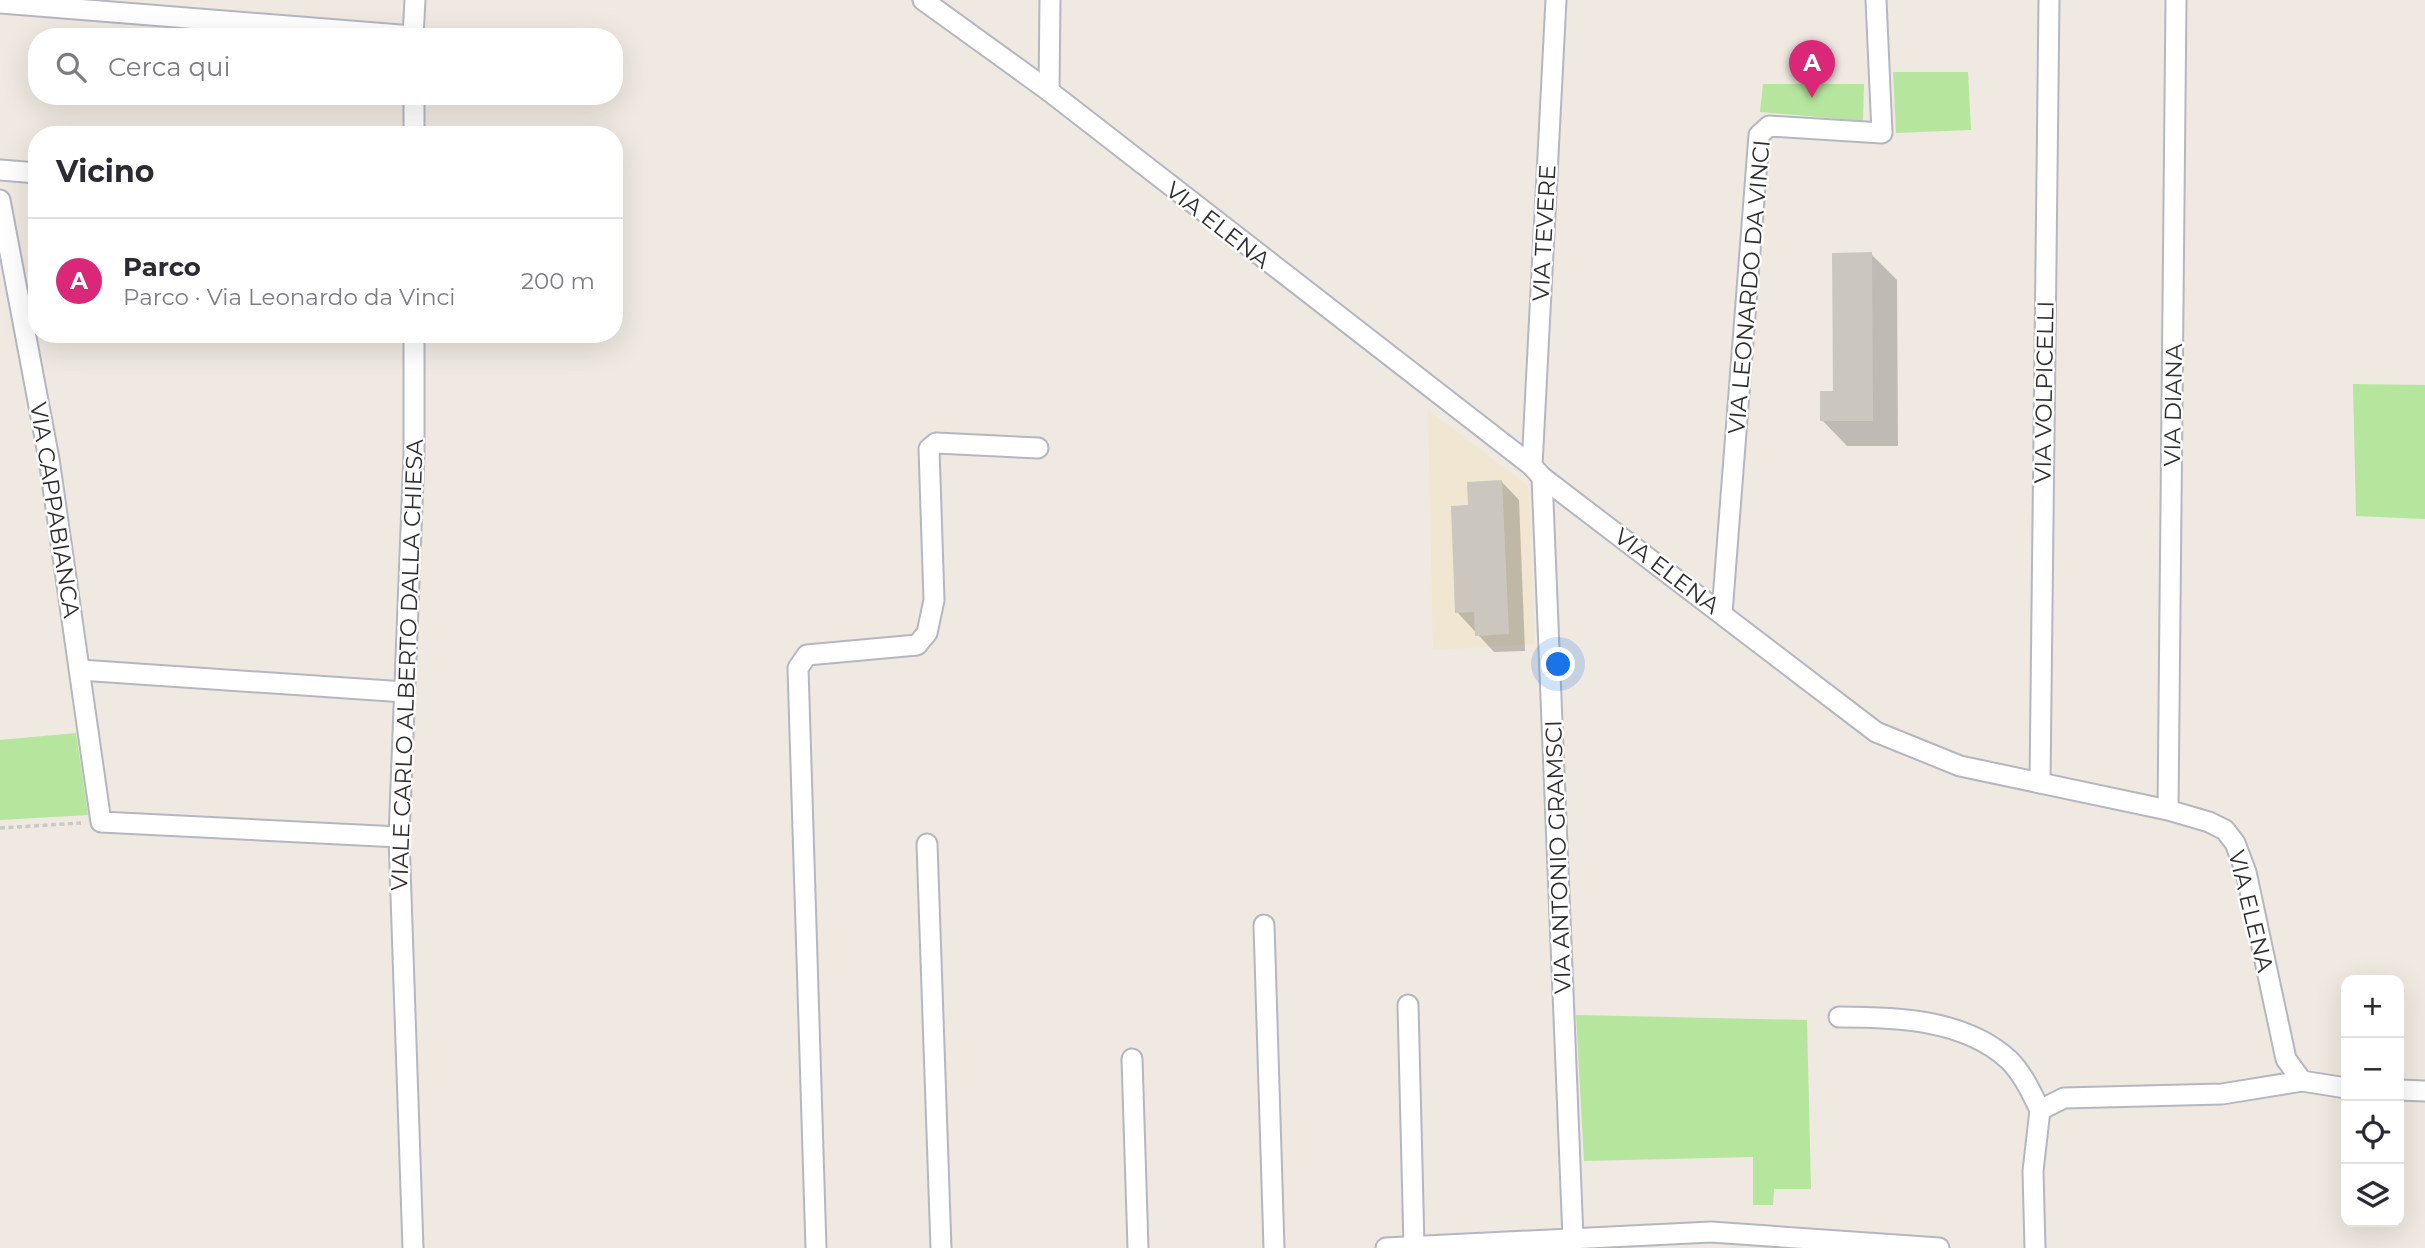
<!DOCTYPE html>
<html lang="it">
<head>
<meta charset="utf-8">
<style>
	:root { --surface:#fff; --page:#f2f2f3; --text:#2b2b33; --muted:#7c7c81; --line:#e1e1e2; --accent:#db2777 }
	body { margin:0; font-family:Montserrat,sans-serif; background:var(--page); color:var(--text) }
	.controls { position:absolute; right:21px; bottom:21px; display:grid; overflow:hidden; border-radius:14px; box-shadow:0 7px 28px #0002 }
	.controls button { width:63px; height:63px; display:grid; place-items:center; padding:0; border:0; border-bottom:2px solid var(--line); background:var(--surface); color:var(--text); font:35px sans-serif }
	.you { position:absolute; left:1559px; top:665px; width:24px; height:24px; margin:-18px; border:5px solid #fff; border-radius:50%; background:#1a73e8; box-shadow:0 0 0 10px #1a73e833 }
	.badge { display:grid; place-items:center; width:46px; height:46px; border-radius:50%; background:var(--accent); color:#fff; font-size:23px; font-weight:700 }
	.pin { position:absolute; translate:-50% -58px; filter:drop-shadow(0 2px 4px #0008) }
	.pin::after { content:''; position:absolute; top:37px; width:24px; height:21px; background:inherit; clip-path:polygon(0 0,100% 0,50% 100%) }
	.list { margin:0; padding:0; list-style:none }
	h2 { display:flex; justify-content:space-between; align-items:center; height:91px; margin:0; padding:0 28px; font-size:30px }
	h2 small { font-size:23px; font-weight:400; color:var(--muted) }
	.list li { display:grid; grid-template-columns:46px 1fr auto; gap:21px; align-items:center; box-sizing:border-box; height:126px; padding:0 28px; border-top:2px solid var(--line) }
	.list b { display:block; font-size:26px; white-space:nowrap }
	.list p { margin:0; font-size:23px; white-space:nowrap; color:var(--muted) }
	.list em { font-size:23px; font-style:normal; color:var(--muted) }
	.icon { flex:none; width:38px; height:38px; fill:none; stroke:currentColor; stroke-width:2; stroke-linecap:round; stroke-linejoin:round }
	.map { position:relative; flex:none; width:2425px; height:1248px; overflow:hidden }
	.search { position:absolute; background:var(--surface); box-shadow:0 7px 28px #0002; left:28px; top:28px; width:595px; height:77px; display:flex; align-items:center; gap:18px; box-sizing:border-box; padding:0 24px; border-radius:28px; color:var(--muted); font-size:26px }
	.panel { position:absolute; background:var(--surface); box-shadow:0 7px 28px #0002; left:28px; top:126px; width:595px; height:217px; border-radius:28px }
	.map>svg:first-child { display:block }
	.education { fill:#f0e6d1 }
	.green { fill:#b6e59e }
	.shadow { fill:#0003 }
	.building { fill:#cbc7bf }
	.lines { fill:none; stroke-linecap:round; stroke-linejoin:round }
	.street-casing { stroke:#b4b7c1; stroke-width:23 }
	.path { stroke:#c9c9c9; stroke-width:3.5; stroke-dasharray:5 3.5; stroke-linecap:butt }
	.street { stroke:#fff; stroke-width:19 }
	.labels { text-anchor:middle; stroke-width:5; stroke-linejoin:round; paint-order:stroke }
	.street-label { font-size:23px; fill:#2e2e2e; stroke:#fff }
</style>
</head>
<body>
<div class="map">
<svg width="2425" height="1248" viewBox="0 0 2425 1248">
	<rect width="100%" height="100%" fill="#efe9e1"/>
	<path class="education" d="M1428,410L1528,486L1535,644L1433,650Z"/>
	<g class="green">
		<path d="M1893,72H1968L1971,130L1896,133Z"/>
		<path d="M1763,84H1864L1863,121L1760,112Z"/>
		<path d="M2353,384L2425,385V519L2356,516Z"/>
		<path d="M76,733L88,815L0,820V740Z"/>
		<path d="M1576,1015L1807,1020L1811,1189H1774L1773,1205H1753V1157L1584,1161Z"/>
	</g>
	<g class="shadow">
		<path d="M1871,254L1897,280L1898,446H1847L1822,420L1835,393Z"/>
		<path d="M1502,482L1519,500L1525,651L1494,652L1457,612L1470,507Z"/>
	</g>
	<g class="building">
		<path d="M1872,252L1873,421H1820V391H1833L1832,253Z"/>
		<path d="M1502,480L1509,634L1475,636L1474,612L1455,613L1451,506L1468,505L1467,482Z"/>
	</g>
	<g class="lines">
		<g class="street-casing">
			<g id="street">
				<path d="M923,0L1049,91L1532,466L1542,477L1876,732L1960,766L2168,810L2209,822L2225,830L2235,843L2246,872L2286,1059L2302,1081L2346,1088"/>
				<path d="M0,3L413,36"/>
				<path d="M413,37L415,0"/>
				<path d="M1049,91L1050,0"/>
				<path d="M414,96V135"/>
				<path d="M0,170L37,173"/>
				<path d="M0,200L49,459L101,822L399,837"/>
				<path d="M1532,466L1556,0"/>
				<path d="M1542,477L1573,1238"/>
				<path d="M1722,613L1759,135L1769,126L1882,133L1876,0"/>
				<path d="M80,670L405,692"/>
				<path d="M2040,783L2049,0"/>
				<path d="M2168,810L2176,0"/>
				<path d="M927,844L941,1248"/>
				<path d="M1264,925L1274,1248"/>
				<path d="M1408,1005L1414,1246"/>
				<path d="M1839,1017C1895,1017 1965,1019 2009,1060C2023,1074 2031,1092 2040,1110"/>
				<path d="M1132,1059L1138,1248"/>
				<path d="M2399,1090L2425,1091"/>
				<path d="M413,1248L399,837L414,453V334"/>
				<path d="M816,1248L798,668L807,655L917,645L927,633L934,600L929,449L936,443L1038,448"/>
				<path d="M1386,1248L1711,1232L1939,1248"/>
				<path d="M2035,1248L2033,1171L2040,1110L2064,1098L2222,1094L2302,1081"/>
			</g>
		</g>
		<path class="path" d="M0,828L81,823"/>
		<use href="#street" class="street"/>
	</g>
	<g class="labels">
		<g class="street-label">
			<text transform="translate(1218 225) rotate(38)" y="8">VIA ELENA</text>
			<text transform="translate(1544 233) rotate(-87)" y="8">VIA TEVERE</text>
			<text transform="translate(1749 287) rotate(-85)" y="8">VIA LEONARDO DA VINCI</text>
			<text transform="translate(2044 392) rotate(-89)" y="8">VIA VOLPICELLI</text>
			<text transform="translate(2173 405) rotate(-89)" y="8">VIA DIANA</text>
			<text transform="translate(55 510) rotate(81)" y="8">VIA CAPPABIANCA</text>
			<text transform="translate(1667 571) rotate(37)" y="8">VIA ELENA</text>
			<text transform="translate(407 665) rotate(-88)" y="8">VIALE CARLO ALBERTO DALLA CHIESA</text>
			<text transform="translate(1558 857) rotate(-92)" y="8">VIA ANTONIO GRAMSCI</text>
			<text transform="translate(2251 911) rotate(76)" y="8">VIA ELENA</text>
		</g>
	</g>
</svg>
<div class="controls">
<button>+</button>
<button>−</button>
<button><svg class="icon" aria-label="locate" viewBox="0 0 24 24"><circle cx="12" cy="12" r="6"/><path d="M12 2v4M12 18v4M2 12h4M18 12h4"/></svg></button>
<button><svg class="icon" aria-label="layers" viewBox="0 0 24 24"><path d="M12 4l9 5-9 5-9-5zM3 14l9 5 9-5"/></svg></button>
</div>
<div class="you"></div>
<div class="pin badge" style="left:1812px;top:98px">A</div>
<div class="search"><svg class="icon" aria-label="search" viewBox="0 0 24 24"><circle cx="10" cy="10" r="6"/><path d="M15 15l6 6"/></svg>Cerca qui</div>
<section class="panel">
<h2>Vicino<small></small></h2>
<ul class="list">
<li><span class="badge">A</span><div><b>Parco</b><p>Parco · Via Leonardo da Vinci</p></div><em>200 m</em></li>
</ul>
</section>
</div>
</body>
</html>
